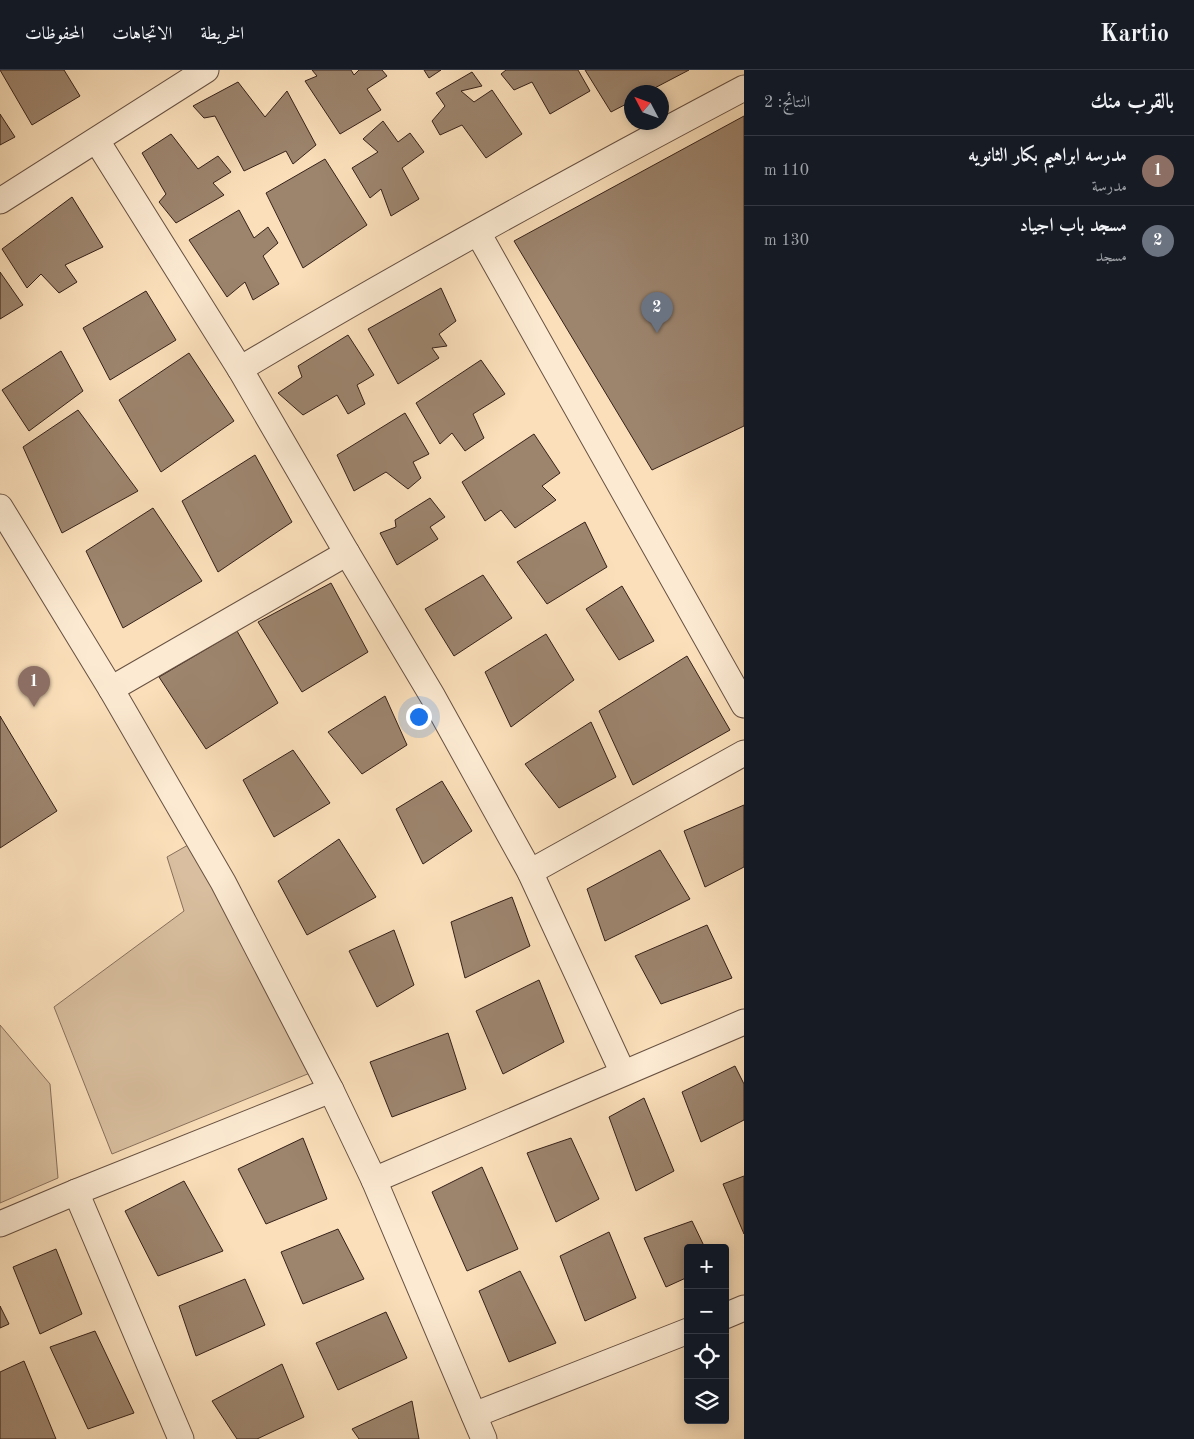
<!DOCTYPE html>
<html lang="ar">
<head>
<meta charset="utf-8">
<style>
	:root { --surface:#171b24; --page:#242831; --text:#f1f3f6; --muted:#9ea1a6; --line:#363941; --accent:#d93025 }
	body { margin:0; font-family:"Old Standard TT",Amiri,serif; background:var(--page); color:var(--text); direction:rtl }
	.controls { position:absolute; right:15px; bottom:15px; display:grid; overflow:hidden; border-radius:5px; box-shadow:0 2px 12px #0003 }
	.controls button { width:45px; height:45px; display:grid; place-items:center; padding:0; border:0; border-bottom:1px solid var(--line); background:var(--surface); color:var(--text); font:25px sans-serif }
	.compass { position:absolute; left:624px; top:15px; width:45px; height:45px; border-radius:50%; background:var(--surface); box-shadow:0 2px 12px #0003; rotate:311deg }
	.you { position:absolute; left:418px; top:646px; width:18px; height:18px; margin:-12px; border:4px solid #fff; border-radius:50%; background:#1a73e8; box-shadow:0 0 0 8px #1a73e833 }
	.badge { display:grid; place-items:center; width:32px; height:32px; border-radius:50%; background:var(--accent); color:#fff; font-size:16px; font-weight:700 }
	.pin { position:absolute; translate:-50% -41px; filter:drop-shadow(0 1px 2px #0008) }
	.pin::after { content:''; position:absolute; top:26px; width:18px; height:15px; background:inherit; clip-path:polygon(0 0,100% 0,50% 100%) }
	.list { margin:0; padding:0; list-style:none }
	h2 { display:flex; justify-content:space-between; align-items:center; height:65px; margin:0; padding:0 20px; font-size:21px }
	h2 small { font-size:16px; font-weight:400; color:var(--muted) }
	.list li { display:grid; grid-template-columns:32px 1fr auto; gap:15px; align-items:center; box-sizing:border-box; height:70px; padding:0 20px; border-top:1px solid var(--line) }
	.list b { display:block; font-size:19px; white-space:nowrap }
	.list p { margin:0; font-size:16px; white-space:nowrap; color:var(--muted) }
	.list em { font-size:16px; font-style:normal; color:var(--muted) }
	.icon { flex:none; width:28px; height:28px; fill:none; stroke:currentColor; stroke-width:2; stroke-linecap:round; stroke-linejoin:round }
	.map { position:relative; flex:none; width:744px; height:1369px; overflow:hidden; direction:ltr }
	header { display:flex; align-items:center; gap:30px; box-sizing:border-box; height:70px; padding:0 25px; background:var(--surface); border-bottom:1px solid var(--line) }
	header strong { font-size:24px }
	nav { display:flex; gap:28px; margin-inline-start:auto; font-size:18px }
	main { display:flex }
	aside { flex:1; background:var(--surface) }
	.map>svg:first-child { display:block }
	.green { fill:#d9bf9f; stroke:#88705c }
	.building { fill:#9c846d; stroke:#362119 }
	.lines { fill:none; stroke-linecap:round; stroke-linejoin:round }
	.minor-casing { stroke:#675041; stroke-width:27 }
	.minor { stroke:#fcead2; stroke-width:25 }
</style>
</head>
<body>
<header>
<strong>Kartio</strong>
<nav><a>الخريطة</a><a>الاتجاهات</a><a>المحفوظات</a></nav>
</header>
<main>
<aside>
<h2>بالقرب منك<small>النتائج: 2</small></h2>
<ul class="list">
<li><span class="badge" style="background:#8d6e63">1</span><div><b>مدرسه ابراهيم بكار الثانويه</b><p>مدرسة</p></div><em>110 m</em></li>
<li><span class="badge" style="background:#6b7280">2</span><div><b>مسجد باب اجياد</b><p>مسجد</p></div><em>130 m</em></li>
</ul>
</aside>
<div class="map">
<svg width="744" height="1369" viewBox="0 0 744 1369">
	<rect width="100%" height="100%" fill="#fadfba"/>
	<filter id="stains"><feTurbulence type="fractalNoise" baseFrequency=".004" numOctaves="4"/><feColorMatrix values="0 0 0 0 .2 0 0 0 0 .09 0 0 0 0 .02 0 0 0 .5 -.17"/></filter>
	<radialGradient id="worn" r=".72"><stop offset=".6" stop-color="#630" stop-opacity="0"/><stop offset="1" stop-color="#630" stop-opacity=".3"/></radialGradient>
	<g class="green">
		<path d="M195,771L310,1003L112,1084L54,937L184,841L167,787Z"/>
		<path d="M0,955L50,1014L58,1108L0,1133Z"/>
	</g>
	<g class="building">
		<path d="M0,0H64L80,26L32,55Z"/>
		<path d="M312,0H351L354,5L359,0H382L387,6L367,19L381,40L340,64L305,11L317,6Z"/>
		<path d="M424,0H441L429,8Z"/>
		<path d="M506,0H578L590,21L550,44L532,12L514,20L501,4Z"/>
		<path d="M585,0H689L647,22H632V31L611,42Z"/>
		<path d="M472,2L482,16L461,21L474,32L492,20L522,64L486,88L462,55L440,65L432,51L445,36L436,23Z"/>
		<path d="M238,12L265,47L287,21L316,75L293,94L286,81L244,101L215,46L204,48L193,36Z"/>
		<path d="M0,44L15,67L0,75Z"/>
		<path d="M744,46V356L652,400L514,171Z"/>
		<path d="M383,51L398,72L410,63L424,82L402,98L419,129L391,146L381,119L370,128L352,98L378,82L363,69Z"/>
		<path d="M171,64L198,99L218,86L231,102L213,113L224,125L176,153L159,132L166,124L142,83Z"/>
		<path d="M325,89L367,155L303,198L266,123Z"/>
		<path d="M72,127L103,177L65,195L77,212L59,223L41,204L27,218L2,179Z"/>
		<path d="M239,140L254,168L268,157L278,173L263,186L279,214L253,230L245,212L227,227L189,170Z"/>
		<path d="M0,202L23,235L0,249Z"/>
		<path d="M441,218L456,251L439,264L447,276L432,278L439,288L398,314L368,259Z"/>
		<path d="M146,221L176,270L110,310L83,258Z"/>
		<path d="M348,265L374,305L357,315L365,334L348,344L337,325L303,345L278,323L302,307L298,296Z"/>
		<path d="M61,281L83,321L29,361L2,320Z"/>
		<path d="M189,283L234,351L161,402L119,330Z"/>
		<path d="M481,290L505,324L473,344L484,368L465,381L452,363L440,374L416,333Z"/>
		<path d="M78,340L138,421L62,463L23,377Z"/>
		<path d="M405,343L429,384L413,392L421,408L408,419L386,402L354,421L337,385Z"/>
		<path d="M534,364L560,403L542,416L556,430L515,458L501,440L485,451L462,412Z"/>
		<path d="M255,385L292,452L218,502L182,431Z"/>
		<path d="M430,428L445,447L430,457L438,469L397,495L380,463L396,457L395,450Z"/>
		<path d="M153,438L202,511L123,558L86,481Z"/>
		<path d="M585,452L607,497L547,534L517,492Z"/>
		<path d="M483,505L512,548L454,586L425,539Z"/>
		<path d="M331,513L368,582L302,622L258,552Z"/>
		<path d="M622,516L654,571L619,590L586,539Z"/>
		<path d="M237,561L278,633L206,679L159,607Z"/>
		<path d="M546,564L574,610L511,657L485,602Z"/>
		<path d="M687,586L730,660L633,715L599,641Z"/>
		<path d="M385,626L407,675L362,704L328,662Z"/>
		<path d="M0,646L57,741L0,778Z"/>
		<path d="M591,652L616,707L559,738L525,694Z"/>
		<path d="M293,680L330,733L274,767L243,710Z"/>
		<path d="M442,711L472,761L423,794L396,739Z"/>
		<path d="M744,735V797L705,817L684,761Z"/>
		<path d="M339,769L376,827L307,865L278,811Z"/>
		<path d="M660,780L690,829L605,871L587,819Z"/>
		<path d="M512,827L530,876L465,908L451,852Z"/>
		<path d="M707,855L732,908L661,934L635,886Z"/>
		<path d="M394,860L414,915L377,937L349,881Z"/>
		<path d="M539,910L564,972L503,1004L476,941Z"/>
		<path d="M448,963L466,1019L392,1047L370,992Z"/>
		<path d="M735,996L744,1014V1050L701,1072L682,1022Z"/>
		<path d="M644,1028L674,1101L636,1121L609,1047Z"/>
		<path d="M303,1068L327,1129L266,1154L238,1099Z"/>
		<path d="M571,1068L599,1129L556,1152L527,1083Z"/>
		<path d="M482,1097L518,1179L467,1201L432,1122Z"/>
		<path d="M744,1106V1164L723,1114Z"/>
		<path d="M184,1111L223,1181L158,1206L125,1141Z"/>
		<path d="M692,1151L705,1178H688V1207L666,1217L644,1168Z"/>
		<path d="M338,1159L364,1209L303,1234L281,1182Z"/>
		<path d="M609,1162L636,1228L585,1251L560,1186Z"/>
		<path d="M56,1179L82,1244L40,1264L13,1197Z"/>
		<path d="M520,1201L556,1273L509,1292L479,1221Z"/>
		<path d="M245,1209L265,1255L196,1286L179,1236Z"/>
		<path d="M0,1236L9,1254L0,1258Z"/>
		<path d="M386,1242L407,1288L338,1320L316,1273Z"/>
		<path d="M95,1261L134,1343L88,1359L50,1277Z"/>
		<path d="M24,1291L56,1369H0V1302Z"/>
		<path d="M282,1294L304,1347L257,1369H237L212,1331Z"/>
		<path d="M412,1331L419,1369H359L352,1359Z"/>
	</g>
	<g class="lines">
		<g class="minor-casing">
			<g id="minor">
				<path d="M97,71L240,299L347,483L433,627L530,802L623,1003"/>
				<path d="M0,131L206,0"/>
				<path d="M478,163L744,635"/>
				<path d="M240,299C406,200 574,108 744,18"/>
				<path d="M0,437L111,619L223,812L331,1020L374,1110L484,1369"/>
				<path d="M111,619L347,483"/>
				<path d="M530,802L744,683"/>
				<path d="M374,1110L744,952"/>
				<path d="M76,1122L181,1369"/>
				<path d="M0,1154L76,1122L331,1020"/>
				<path d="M725,1246L744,1238"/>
				<path d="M474,1345L688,1261"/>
			</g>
		</g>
		<use href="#minor" class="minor"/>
	</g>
	<rect width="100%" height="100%" filter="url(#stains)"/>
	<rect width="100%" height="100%" fill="url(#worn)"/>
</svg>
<div class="controls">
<button>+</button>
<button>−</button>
<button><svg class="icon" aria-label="locate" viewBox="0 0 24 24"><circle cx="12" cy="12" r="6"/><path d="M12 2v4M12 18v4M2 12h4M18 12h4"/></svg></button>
<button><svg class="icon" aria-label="layers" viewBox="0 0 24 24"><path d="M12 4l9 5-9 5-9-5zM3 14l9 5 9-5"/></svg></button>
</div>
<svg class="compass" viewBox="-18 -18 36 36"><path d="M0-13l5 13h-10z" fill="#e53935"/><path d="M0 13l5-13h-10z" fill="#9ea1a6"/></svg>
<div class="you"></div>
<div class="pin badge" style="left:34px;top:637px;background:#8d6e63">1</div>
<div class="pin badge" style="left:657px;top:263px;background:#6b7280">2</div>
</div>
</main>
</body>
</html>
